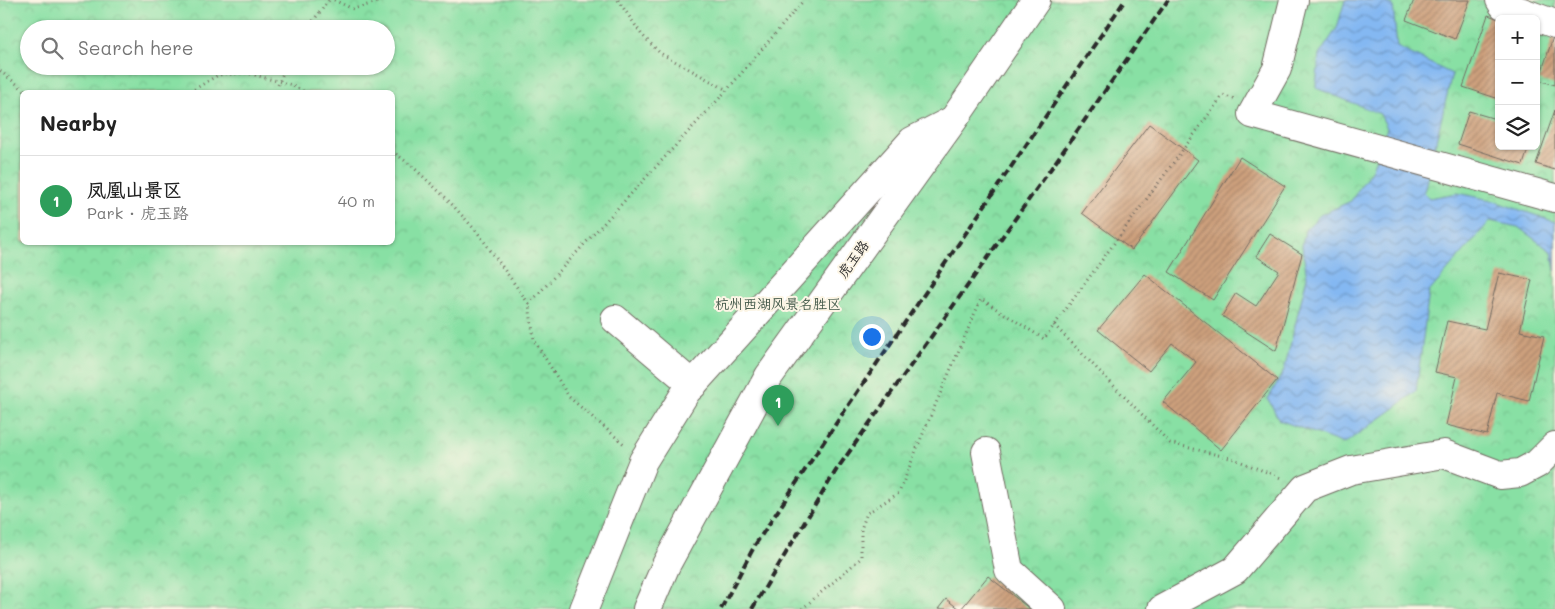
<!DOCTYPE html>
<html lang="en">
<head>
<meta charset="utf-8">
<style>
	:root { --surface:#fff; --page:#f2f2f2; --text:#222; --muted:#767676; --line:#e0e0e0; --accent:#7c3aed }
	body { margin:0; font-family:Mali,"LXGW WenKai TC",sans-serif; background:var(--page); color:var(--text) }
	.controls { position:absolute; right:15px; top:15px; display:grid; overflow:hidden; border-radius:8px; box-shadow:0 1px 4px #0004 }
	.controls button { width:45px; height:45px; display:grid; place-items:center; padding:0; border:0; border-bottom:1px solid var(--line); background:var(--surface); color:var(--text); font:25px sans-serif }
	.you { position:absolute; left:871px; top:336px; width:18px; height:18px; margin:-12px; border:4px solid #fff; border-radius:50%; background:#1a73e8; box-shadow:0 0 0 8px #1a73e833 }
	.badge { display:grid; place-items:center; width:32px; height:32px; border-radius:50%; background:var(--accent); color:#fff; font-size:16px; font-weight:700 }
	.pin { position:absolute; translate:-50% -41px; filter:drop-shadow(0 1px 2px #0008) }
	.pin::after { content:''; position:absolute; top:26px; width:18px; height:15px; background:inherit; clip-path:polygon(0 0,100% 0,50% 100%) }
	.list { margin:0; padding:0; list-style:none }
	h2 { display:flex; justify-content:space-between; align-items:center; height:65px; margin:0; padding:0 20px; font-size:21px }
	h2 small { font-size:16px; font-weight:400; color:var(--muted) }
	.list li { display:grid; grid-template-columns:32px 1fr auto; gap:15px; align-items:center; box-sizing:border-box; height:90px; padding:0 20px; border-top:1px solid var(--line) }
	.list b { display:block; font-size:19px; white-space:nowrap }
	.list p { margin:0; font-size:16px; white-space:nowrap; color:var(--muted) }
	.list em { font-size:16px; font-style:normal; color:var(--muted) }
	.icon { flex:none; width:28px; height:28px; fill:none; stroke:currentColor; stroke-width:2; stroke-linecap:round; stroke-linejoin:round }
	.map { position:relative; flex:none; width:1555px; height:609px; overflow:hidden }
	.search { position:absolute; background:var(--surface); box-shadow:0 1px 4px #0004; left:20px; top:20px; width:375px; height:55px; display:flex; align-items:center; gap:12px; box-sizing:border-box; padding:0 18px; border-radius:28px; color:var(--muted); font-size:19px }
	.panel { position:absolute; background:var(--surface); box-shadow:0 1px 4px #0004; left:20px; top:90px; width:375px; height:155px; border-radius:8px }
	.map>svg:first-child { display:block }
	.park { fill:url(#park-crowns); stroke:#5a8668; fill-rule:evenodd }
	.water { fill:url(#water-waves); stroke:#58728e }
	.building { fill:url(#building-hatch) }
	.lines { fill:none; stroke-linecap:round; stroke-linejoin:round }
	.minor-casing { stroke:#726b61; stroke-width:30 }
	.path { stroke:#726b61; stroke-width:3; stroke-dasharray:1 4; stroke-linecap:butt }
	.minor { stroke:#fff; stroke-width:28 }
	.rail { stroke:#2b2b2b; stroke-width:4; stroke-dasharray:8 4; stroke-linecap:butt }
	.path-bridge { stroke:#726b61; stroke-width:3; stroke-dasharray:1 4; stroke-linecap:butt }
	.labels { text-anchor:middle; stroke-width:4; stroke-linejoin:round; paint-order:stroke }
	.street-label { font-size:14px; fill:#2b2b2b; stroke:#fcf5e5 }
	.park-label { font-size:14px; fill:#425849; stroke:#fcf5e5 }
</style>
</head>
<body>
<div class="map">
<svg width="1555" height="609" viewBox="0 0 1555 609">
	<defs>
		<pattern id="park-crowns" width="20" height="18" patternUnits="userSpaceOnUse" patternTransform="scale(1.25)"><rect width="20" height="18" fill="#88e0a4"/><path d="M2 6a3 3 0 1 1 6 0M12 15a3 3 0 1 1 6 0" fill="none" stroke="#76c08d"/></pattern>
		<pattern id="water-waves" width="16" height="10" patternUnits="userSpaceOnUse" patternTransform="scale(1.25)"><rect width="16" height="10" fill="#84b8f2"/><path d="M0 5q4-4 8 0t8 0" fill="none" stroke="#6c96c4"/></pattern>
		<pattern id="building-hatch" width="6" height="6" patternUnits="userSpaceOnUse" patternTransform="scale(1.25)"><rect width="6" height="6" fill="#cda07d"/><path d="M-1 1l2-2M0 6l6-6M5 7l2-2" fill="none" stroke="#a78367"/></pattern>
	</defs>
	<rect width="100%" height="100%" fill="#fcf5e5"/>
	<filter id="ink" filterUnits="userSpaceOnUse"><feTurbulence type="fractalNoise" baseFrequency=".02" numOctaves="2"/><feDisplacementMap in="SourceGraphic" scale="10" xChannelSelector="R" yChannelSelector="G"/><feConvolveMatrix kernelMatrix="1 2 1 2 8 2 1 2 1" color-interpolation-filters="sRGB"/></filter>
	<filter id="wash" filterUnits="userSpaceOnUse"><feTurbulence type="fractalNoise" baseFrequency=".0096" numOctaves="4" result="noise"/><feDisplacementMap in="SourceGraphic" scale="20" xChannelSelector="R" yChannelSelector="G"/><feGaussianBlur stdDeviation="1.12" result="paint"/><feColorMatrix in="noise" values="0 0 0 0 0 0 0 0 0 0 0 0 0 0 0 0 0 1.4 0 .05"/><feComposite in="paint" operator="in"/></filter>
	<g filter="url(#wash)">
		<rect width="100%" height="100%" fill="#f5e1c5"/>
		<path class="park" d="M0,0H1555V609H0ZM1499,19H1536V146H1499ZM29,29H386V66H29ZM22,92H392V242H22Z"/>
		<path class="water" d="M1345,0H1381L1393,5L1397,47L1452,74L1424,192L1429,198L1458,193L1491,200L1555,222V271L1552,252L1518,227L1490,221L1429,292L1416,391L1396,407L1344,444L1279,420L1268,399L1284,370L1307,277L1302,246L1305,230L1320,215L1351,201L1372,169L1387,128L1380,114L1316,88L1319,55L1337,28Z"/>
		<g id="blocks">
			<g class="building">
				<path d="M1414,0H1470L1455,39L1406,20Z"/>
				<path d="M1488,15L1499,19V99L1463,87Z"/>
				<path d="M1553,37L1555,38V85L1539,80Z"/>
				<path d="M1555,110V170L1536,164Z"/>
				<path d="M1469,111L1499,120V146H1529L1523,165L1458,144Z"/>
				<path d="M1149,124L1198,160L1132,250L1082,213Z"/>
				<path d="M1240,157L1285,186L1213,300L1169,272Z"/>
				<path d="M1270,234L1302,254L1276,351L1222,316L1236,293L1256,306L1279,271L1256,256Z"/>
				<path d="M1499,273L1532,280L1520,331L1544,336L1529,401L1497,393L1487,435L1446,425L1457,377L1435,372L1447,321L1485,329Z"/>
				<path d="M1145,274L1277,380L1221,450L1163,402L1196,362L1172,343L1149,371L1098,330Z"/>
				<path d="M988,576L1030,609H961Z"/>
				<path d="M946,599L959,609H938Z"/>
			</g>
		</g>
	</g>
	<g filter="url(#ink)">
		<use href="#blocks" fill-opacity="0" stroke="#726b61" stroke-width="1"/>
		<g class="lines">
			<g class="minor-casing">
				<g id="minor">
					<path d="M1294,0L1277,69L1252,114L1555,198"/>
					<path d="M1500,0L1503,5L1555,24"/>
					<path d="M615,319L693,385"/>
					<path d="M986,452L1009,570L1052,609"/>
					<path d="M584,609L643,461L686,392L912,141L951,121"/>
					<path d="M647,609L666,565L769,376L954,119L1036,0"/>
					<path d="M1162,609L1235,570L1305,488L1351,470L1444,454L1500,475L1520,473L1537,464L1555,446"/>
				</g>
			</g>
			<g class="path">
				<path d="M334,0L353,9L385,0"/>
				<path d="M618,0L642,35L660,53L727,90"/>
				<path d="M307,29L329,0"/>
				<path d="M0,71L27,92"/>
				<path d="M190,92L218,75L247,73L292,85L305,92"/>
				<path d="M392,151L412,166L447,199L478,233L529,304L534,340L569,397L624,444"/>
				<path d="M529,304L727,90L804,0"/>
				<path d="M1054,325L1170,443L1234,459L1281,478"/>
				<path d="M802,609L861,558V529L867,513L899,493L919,443L981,299L1044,339L1223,95L1234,99"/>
			</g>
			<use href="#minor" class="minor"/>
			<g class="rail">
				<path d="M721,609L755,545L841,416L1125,0"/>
				<path d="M752,609L837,469L1057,160L1168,0"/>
			</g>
			<path class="path-bridge" d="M278,85L286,66"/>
		</g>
	</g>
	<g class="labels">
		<g class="street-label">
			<text transform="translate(853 259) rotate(-54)" y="5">虎玉路</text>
		</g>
		<g class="park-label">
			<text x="778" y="309">杭州西湖风景名胜区</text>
		</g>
	</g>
</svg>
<div class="controls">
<button>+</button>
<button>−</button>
<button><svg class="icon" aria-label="layers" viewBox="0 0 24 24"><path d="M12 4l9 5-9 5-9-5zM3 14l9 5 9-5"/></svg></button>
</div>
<div class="you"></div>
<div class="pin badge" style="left:778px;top:426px;background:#2e9e5b">1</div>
<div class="search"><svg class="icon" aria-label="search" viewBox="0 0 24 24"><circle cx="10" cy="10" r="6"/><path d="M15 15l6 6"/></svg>Search here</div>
<section class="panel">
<h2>Nearby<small></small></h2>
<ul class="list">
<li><span class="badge" style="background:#2e9e5b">1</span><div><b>凤凰山景区</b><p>Park · 虎玉路</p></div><em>40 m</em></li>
</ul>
</section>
</div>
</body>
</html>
